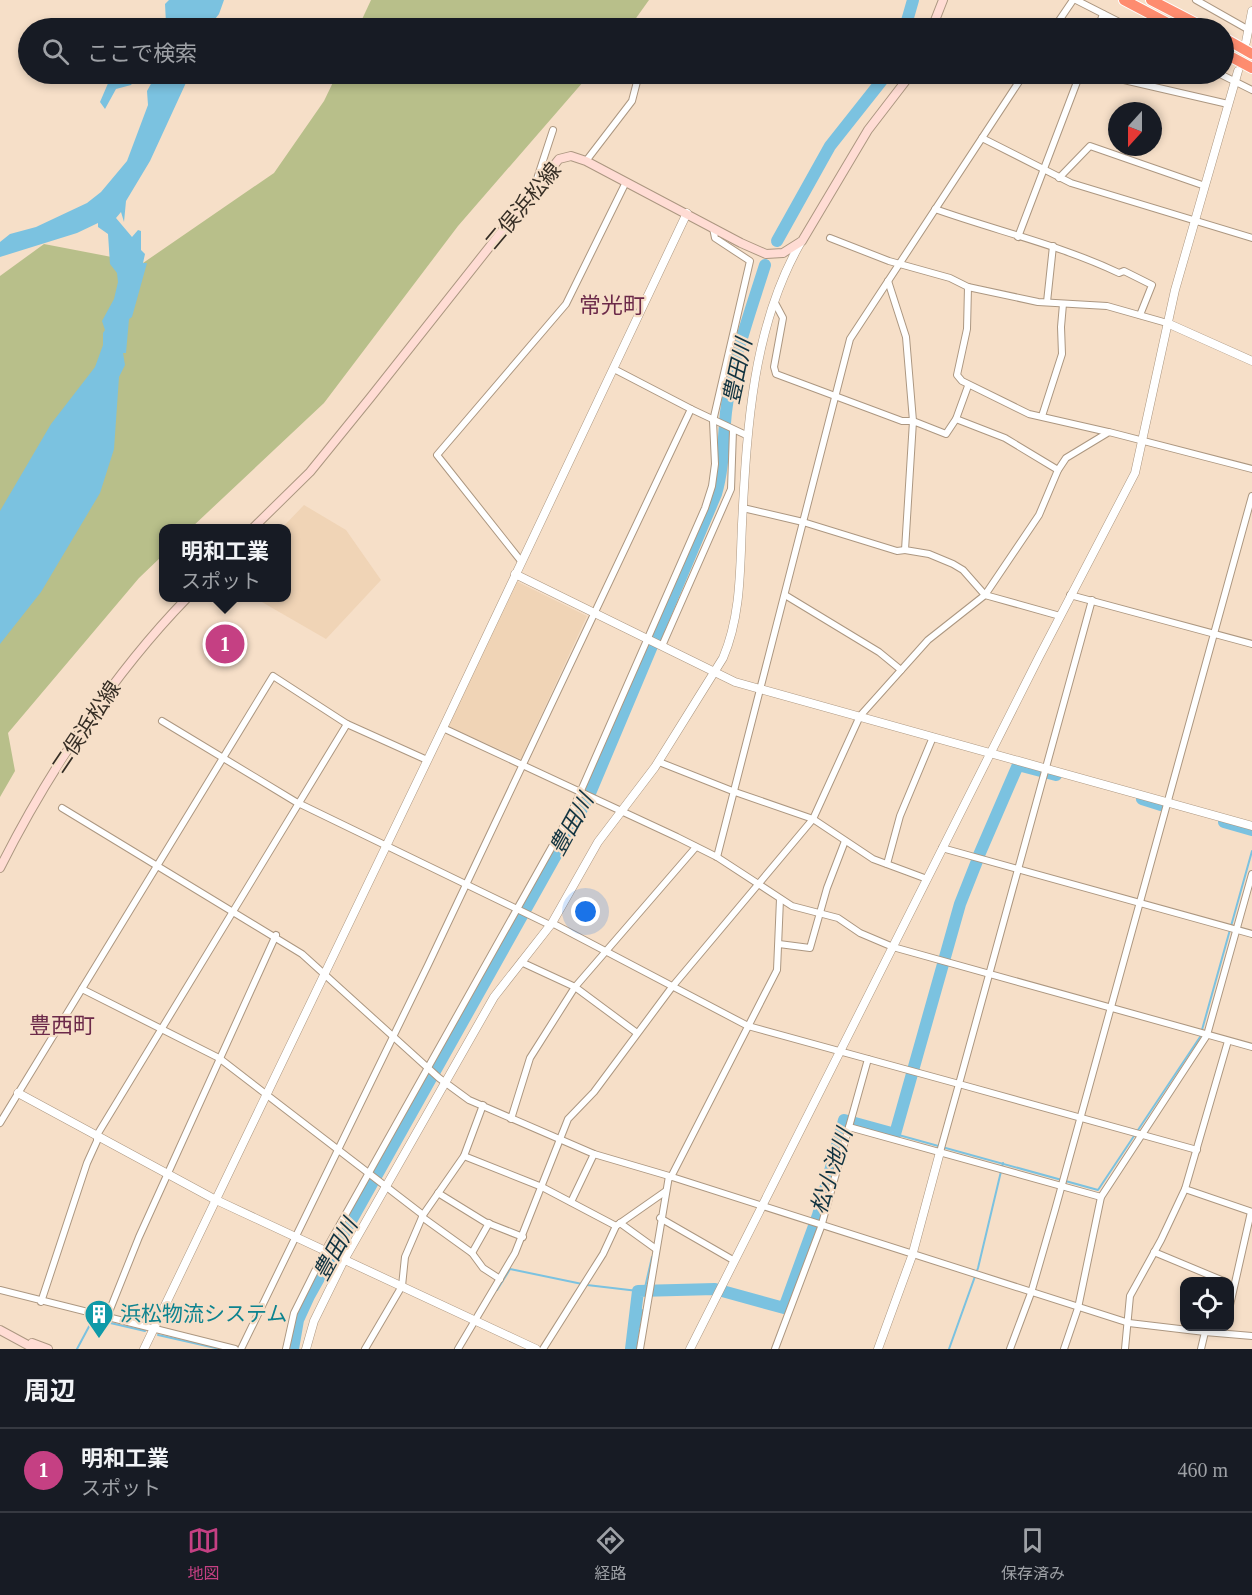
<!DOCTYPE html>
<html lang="ja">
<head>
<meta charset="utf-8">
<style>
	:root { --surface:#171b24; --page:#20242c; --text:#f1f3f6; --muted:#9ea1a6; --line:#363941; --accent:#c54083 }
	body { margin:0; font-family:"Times New Roman","Noto Sans JP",serif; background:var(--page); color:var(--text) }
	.controls { position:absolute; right:18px; bottom:18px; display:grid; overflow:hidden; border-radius:12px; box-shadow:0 3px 9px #0003 }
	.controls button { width:54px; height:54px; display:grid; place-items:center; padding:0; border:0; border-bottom:2px solid var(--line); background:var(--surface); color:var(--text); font:30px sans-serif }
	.compass { position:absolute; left:1108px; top:102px; width:54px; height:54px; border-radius:50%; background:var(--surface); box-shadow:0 3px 9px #0003; rotate:201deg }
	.you { position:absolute; left:586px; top:912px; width:21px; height:21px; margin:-15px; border:4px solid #fff; border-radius:50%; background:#1a73e8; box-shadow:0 0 0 9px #1a73e833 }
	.badge { display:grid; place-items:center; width:39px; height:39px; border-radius:50%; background:var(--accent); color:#fff; font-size:20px; font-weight:700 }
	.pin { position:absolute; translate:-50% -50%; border:3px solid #fff; box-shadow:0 2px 6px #0006 }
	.popup { position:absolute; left:159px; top:524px; width:132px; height:78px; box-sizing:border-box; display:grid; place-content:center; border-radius:12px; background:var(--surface); filter:drop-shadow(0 2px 4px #0005); font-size:20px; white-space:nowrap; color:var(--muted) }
	.popup b { font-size:22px; color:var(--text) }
	.popup::after { content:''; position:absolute; left:50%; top:100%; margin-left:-12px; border:12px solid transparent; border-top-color:var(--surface) }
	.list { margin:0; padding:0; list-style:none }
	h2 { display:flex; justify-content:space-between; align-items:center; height:78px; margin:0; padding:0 24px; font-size:26px }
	h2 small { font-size:20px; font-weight:400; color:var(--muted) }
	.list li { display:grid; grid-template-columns:39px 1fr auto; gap:18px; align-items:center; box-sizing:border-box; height:84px; padding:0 24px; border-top:2px solid var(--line) }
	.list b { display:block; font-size:22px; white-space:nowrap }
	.list p { margin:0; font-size:20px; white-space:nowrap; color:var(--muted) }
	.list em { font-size:20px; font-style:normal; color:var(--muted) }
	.icon { flex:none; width:33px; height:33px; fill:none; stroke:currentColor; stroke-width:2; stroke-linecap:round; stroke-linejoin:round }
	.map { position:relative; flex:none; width:1252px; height:1349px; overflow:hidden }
	.search { position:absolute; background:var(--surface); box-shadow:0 3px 9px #0003; left:18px; right:18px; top:18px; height:66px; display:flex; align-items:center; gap:15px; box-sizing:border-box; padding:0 21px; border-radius:33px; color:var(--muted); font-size:22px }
	.sheet { height:162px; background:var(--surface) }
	nav { display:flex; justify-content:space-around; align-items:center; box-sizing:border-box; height:84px; border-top:2px solid var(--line); background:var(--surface); font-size:16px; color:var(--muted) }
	nav a { display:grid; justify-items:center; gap:3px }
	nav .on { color:var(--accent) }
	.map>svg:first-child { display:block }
	.built { fill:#f0d4b6 }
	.green { fill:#b8bf8a }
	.water { fill:#7bc2e0 }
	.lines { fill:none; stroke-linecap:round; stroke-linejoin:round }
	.stream { stroke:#7bc2e0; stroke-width:2 }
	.river { stroke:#7bc2e0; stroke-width:12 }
	.minor-casing { stroke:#ac9781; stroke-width:8 }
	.tertiary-casing { stroke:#ac9781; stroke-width:9 }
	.secondary-casing { stroke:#ac9781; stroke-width:10 }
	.motorway-casing { stroke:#fff; stroke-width:12 }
	.minor { stroke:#fff; stroke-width:6 }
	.tertiary { stroke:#fff; stroke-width:8 }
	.secondary { stroke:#ffdcd4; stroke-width:8 }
	.motorway { stroke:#fe8c6f; stroke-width:10 }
	.labels { text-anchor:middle; stroke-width:4.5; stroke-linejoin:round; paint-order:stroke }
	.street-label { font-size:21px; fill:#362e25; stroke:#f6dfc8 }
	.culture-label { font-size:21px; fill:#0d838f; stroke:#f6dfc8; text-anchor:start }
	.neighbourhood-label { font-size:22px; fill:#6c2a49; stroke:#f6dfc8 }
	.water-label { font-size:22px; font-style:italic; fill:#113340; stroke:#f6dfc8 }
</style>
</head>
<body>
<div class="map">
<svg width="1252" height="1349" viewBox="0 0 1252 1349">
	<rect width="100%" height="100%" fill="#f6dfc8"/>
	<g class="built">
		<path d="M304,505L346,530L381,580L326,639L255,598H286V528H282Z"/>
		<path d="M516,581L587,616L521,759L447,726Z"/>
	</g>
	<g class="green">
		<path d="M371,0H649L629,28H358Z"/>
		<path d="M337,74H590L458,226L324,403L191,528H164L163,555L139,578L8,733L15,771L0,797V276L44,244L143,263L274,173L324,101Z"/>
	</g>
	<g class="water">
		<path d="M169,0H224L219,14L208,28H151L161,21L166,23L165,4Z"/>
		<path d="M112,74H190L150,161L126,201L124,222L121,212L116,218L132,237L138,230L141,231V250L145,254L143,263H147L132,317L129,319L126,353H123L125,365L119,377L114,449L100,493L41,592L0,644V511L51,424L95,367L103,345V333L105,330L102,321L114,299L118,282L117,273L110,264L108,234L98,227V223L77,233L0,257V242L10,234L36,227L87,203L101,192L127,161L148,105L147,91L152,82L147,79L144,83L137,77L131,85L116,89L105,109L100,102Z"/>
	</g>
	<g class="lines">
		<g class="stream">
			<path d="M895,1134L1098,1190L1200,1037L1252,851"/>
			<path d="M497,1290L510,1269L587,1285L638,1291"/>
			<path d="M644,1292L652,1257"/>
			<path d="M639,1327L642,1310"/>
			<path d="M158,1335L220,1349"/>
			<path d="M77,1349L93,1319L145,1331"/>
			<path d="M949,1349L978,1268L1003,1163"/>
		</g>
		<g class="river">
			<path d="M905,28L913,0"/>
			<path d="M777,241L830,146L887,74"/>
			<path d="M1142,799L1161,805"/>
			<path d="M1224,822L1252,830"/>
			<path d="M979,855L1018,765L1056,775"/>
			<path d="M293,1349L298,1320L309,1296L588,798L716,494C724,467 723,440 726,412C732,361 750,313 765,265"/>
			<path d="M631,1349L638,1291L715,1289L784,1308L818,1215L844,1120L895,1134L960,904L977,861"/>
		</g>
		<g class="minor-casing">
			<g id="minor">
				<path d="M1076,0L1131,28"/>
				<path d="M1196,0L1249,30"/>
				<path d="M1054,28L1073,0"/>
				<path d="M1098,28L1103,14"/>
				<path d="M1098,74L1228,104"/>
				<path d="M1220,74L1252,90"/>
				<path d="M982,138L1071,183L1252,238"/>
				<path d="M586,161L632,101L639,74"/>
				<path d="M1059,178L1090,146L1205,186"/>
				<path d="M533,191L553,130"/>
				<path d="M935,209C997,231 1060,245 1119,273L1124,271L1152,285L1140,315"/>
				<path d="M1018,237L1080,74"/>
				<path d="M830,238L889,261L950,278L968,287L1038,302L1107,306L1167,323"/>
				<path d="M968,287L967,329L957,375L962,381L1029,414L1108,432"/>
				<path d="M1047,302L1053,246"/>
				<path d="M775,303L783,318L774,367L776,374L902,421H913L906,337L888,281"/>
				<path d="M968,386L956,419L946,434L913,421L905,550L929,554L953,564L963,570L985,595L1060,616"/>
				<path d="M691,409L746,435"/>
				<path d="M1042,416L1062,354L1061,327L1063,304"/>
				<path d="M956,419L1005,438L1058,470"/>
				<path d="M743,508L803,522L897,551L905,550"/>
				<path d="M521,561L437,455L566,304L626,182"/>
				<path d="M785,595L879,652L901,670"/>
				<path d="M1070,595L1252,644"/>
				<path d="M1092,600L959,1084L1197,1150"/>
				<path d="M662,646L731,489L733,430"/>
				<path d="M162,721L296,802L550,925"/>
				<path d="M443,728L677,837L717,857L792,906L838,918L860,933L893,947L1252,1047"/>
				<path d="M659,762L735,792L813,819L873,859L927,879"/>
				<path d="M62,808L302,954L439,1078L469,1100L594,1154L669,1176L1129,1323L1205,1332L1201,1349"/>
				<path d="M942,848L1252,934"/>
				<path d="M717,857L850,339L1024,74"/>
				<path d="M887,864L900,816L933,737"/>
				<path d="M552,923L748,1026L868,1059L821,1227L775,1349"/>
				<path d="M779,944L810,948L827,888L845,841"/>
				<path d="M521,962L575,987L637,1033"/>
				<path d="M82,989L219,1058L423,1215"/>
				<path d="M1228,1041L1185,1189L1252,1212"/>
				<path d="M868,1059L959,1084L940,1152"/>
				<path d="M511,1119L530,1058L575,987L696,847"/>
				<path d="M0,1123L273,676L347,724L427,760"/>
				<path d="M849,1127L1101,1197"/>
				<path d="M464,1156L542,1187L616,1226"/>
				<path d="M671,1177L777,970L780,899"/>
				<path d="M438,1193L485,1222L523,1237"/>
				<path d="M571,1202L594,1154"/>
				<path d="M422,1217L472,1253L483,1268L500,1279"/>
				<path d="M660,1218L733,1260"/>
				<path d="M620,1223L656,1249"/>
				<path d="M1154,1252L1226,1282"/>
				<path d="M472,1253L489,1223"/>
				<path d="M0,1290L235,1349"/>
				<path d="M41,1302L87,1163L97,1141V1135L347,724"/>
				<path d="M1230,1305L1251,1212"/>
				<path d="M107,1317L139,1237L276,935"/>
				<path d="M1205,1332L1252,1336"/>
				<path d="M241,1349L428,965L691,409L614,369"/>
				<path d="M286,1349L294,1313L325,1251L572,811L705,508L712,486L715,464L713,421L750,261L715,238L713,228"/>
				<path d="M365,1349L402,1286L405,1257L423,1215L464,1156L483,1105"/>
				<path d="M458,1349L515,1253L568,1119L594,1092L672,987L813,819L860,716L928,640L985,595L1039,515L1058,470L1066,458L1109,432L1252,469"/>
				<path d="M543,1349L603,1254L616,1226L666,1191"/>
				<path d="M640,1349L669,1176"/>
				<path d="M1010,1349L1031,1293L1055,1210L1252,496"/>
				<path d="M1064,1349L1078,1308L1101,1197L1207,1035L1252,874"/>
				<path d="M1125,1349L1130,1296L1161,1240L1185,1189"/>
			</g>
		</g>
		<g class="tertiary-casing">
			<g id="tertiary">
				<path d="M1246,42L1252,11"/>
				<path d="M1167,323L1252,361"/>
				<path d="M515,574L735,682L1252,826"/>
				<path d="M18,1093L214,1199L536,1349"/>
				<path d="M144,1349L443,728L687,213"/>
				<path d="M306,1349L314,1321L344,1260L494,997L552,923L598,842L655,767L723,658C741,616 740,570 742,524C747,429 752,327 801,242"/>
				<path d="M690,1349L1039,657L1135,473L1175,290L1238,71"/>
				<path d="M878,1349L912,1256L940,1152"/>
			</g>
		</g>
		<g class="secondary-casing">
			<g id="secondary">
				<path d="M932,28L943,0"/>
				<path d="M253,528L310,472L370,398L559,159L571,156L586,161L741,243L766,254L783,253L802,241L868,130L911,74"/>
				<path d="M0,868C47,774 114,673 187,598"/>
				<path d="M0,1330L35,1349"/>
				<path d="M32,1343L48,1349"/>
			</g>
		</g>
		<g class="motorway-casing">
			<g id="motorway">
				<path d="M1124,0L1177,28"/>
				<path d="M1151,0L1205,28"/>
				<path d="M1224,38L1252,54"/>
				<path d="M1224,53L1252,68"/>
			</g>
		</g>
		<use href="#minor" class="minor"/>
		<use href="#tertiary" class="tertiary"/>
		<use href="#secondary" class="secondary"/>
		<use href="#motorway" class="motorway"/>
	</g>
	<defs>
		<g id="building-pin" transform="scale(1.5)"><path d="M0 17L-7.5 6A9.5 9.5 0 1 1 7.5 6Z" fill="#0f9aa8" stroke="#f6dfc8"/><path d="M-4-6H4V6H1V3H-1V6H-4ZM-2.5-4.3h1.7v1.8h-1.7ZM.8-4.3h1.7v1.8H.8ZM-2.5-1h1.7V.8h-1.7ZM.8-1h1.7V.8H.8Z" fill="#fff"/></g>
	</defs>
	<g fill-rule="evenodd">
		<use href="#building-pin" x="99" y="1314"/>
	</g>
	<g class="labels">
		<g class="street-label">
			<text transform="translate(523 206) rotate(-50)" y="7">二俣浜松線</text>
			<text transform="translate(86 727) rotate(-56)" y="7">二俣浜松線</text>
		</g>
		<g class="culture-label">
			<text x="120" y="1321">浜松物流システム</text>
		</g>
		<g class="neighbourhood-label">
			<text x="612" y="313">常光町</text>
			<text x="62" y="1033">豊西町</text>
		</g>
		<g class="water-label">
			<text transform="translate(737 371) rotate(-78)" y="8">豊田川</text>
			<text transform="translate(571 824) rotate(-61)" y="8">豊田川</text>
			<text transform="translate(831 1171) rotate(-72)" y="8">松小池川</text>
			<text transform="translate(335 1249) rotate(-61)" y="8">豊田川</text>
		</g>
	</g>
</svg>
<div class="controls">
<button><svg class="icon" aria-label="locate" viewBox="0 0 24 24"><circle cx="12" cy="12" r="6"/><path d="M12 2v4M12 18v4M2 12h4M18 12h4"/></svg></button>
</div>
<svg class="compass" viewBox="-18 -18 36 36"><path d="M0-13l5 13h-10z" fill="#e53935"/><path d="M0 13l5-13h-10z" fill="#9ea1a6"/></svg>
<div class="you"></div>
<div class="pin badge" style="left:225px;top:644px">1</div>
<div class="popup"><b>明和工業</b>スポット</div>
<div class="search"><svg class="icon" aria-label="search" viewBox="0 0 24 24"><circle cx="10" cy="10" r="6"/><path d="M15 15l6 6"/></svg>ここで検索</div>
</div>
<section class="sheet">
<h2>周辺<small></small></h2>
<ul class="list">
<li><span class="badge">1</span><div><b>明和工業</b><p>スポット</p></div><em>460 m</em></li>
</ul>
</section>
<nav>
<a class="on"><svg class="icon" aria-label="map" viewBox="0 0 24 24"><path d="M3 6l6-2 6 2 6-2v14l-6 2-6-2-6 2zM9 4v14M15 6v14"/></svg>地図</a>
<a><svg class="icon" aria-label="directions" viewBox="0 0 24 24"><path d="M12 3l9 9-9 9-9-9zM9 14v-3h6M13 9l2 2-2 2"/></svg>経路</a>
<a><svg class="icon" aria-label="saved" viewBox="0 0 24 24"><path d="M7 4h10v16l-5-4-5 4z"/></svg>保存済み</a>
</nav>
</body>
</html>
